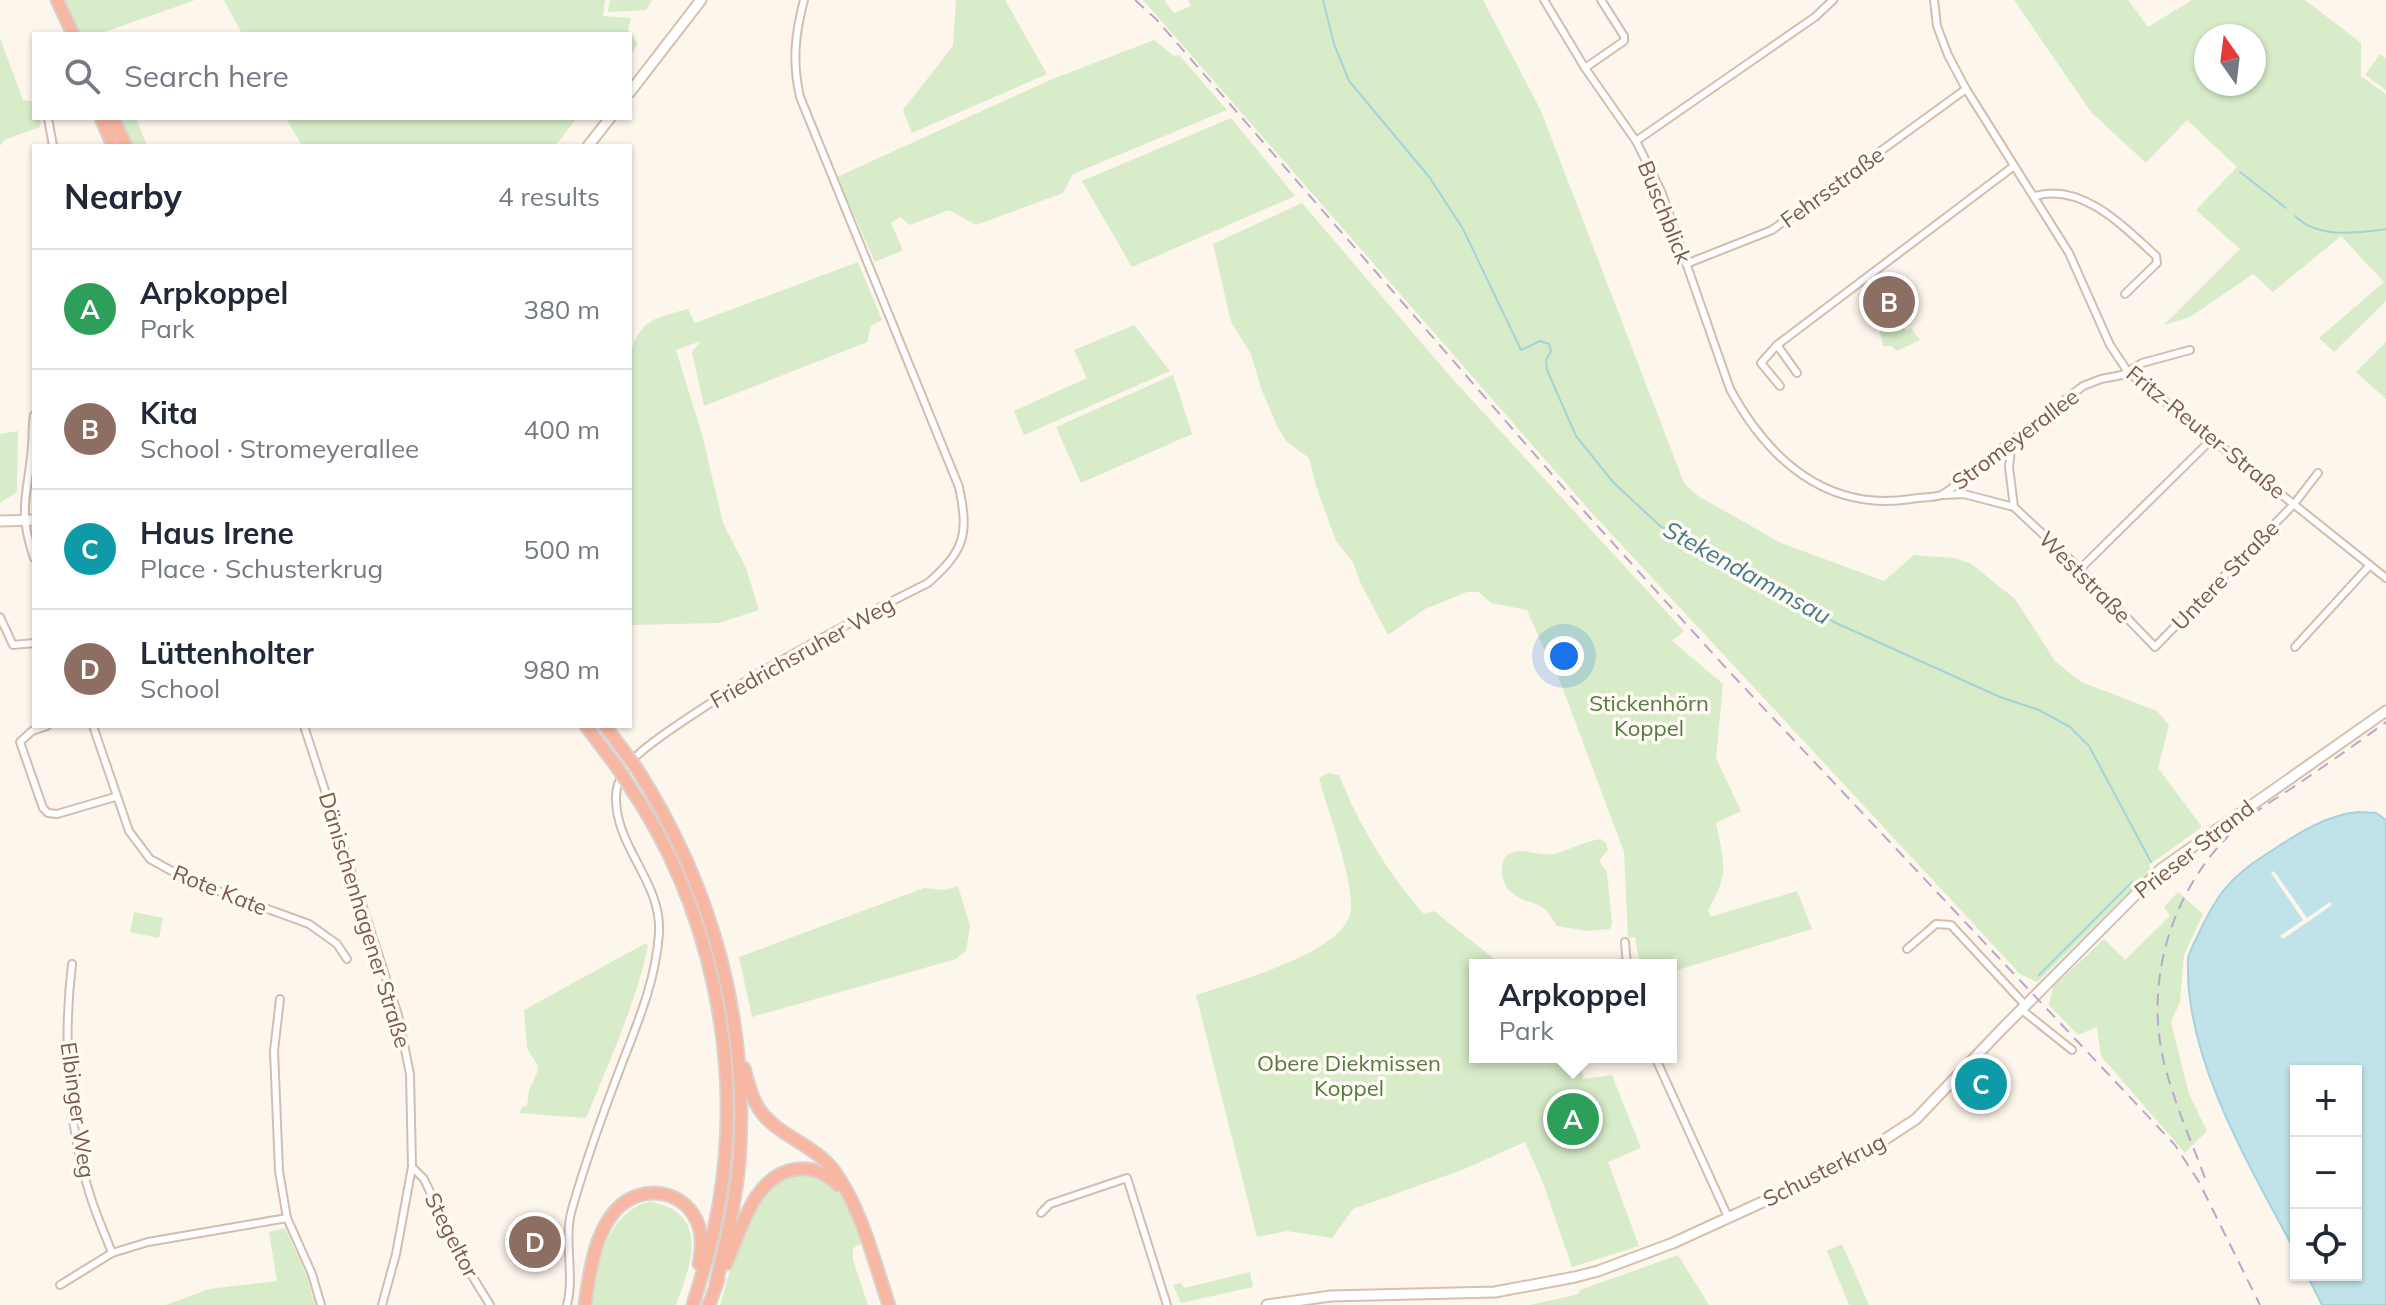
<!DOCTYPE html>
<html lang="en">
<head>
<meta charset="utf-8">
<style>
	:root { --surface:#fff; --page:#f2f2f3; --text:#1f2937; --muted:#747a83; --line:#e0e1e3; --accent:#e76f51 }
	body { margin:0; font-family:Mulish,sans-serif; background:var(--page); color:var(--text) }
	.controls { position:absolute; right:24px; bottom:24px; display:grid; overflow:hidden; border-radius:0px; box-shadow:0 2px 6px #0004 }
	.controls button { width:72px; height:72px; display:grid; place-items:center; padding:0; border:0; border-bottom:2px solid var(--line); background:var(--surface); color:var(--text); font:40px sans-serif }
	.compass { position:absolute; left:2194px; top:24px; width:72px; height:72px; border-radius:50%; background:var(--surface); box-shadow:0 2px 6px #0004; rotate:346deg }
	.you { position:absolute; left:1564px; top:656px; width:28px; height:28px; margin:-20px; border:6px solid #fff; border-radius:50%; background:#1a73e8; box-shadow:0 0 0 12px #1a73e833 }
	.badge { display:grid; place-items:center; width:52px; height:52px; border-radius:50%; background:var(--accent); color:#fff; font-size:26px; font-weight:700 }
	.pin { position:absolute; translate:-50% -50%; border:4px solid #fff; box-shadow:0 2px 8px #0006 }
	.popup { position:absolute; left:1469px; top:959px; width:208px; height:104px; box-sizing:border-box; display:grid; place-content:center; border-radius:0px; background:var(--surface); filter:drop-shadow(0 2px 6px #0005); font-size:26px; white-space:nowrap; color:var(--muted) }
	.popup b { font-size:30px; color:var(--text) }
	.popup::after { content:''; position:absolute; left:50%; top:100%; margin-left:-16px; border:16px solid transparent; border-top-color:var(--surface) }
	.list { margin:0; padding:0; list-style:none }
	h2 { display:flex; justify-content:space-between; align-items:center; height:104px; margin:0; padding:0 32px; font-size:34px }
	h2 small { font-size:26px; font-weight:400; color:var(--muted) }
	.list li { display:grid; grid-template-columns:52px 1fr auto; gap:24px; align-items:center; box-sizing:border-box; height:120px; padding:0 32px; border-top:2px solid var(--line) }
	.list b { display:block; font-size:30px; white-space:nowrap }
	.list p { margin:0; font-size:26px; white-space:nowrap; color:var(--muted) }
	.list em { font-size:26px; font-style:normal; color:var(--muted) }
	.icon { flex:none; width:44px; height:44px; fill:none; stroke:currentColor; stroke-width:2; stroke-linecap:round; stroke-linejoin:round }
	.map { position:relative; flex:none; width:2386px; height:1305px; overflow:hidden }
	.search { position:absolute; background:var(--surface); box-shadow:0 2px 6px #0004; left:32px; top:32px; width:600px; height:88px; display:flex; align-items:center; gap:20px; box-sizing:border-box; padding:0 28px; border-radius:0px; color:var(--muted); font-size:30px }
	.panel { position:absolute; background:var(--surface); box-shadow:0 2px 6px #0004; left:32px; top:144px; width:600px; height:584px; border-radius:0px }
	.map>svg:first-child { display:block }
	.green { fill:#d8ecc9; fill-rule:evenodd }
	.water { fill:#bfe3e8; stroke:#a5d3da; stroke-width:2 }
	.pier { fill:#fdf6ec }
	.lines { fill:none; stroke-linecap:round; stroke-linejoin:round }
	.stream { stroke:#a5d3da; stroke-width:2 }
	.street-casing { stroke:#d1beb0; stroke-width:10 }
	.secondary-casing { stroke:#d6c0b0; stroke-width:13 }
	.highway-casing { stroke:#dad1cd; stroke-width:15 }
	.street { stroke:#fff; stroke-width:6 }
	.secondary { stroke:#fff; stroke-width:9 }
	.highway { stroke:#f7b7a3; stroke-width:11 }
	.rail { stroke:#b9a8c9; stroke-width:2; stroke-dasharray:12 8; stroke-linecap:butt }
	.highway-bridge-casing { stroke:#dad1cd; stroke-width:15; stroke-linecap:butt }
	.highway-bridge { stroke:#f7b7a3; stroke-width:11 }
	.labels { text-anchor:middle; stroke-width:7; stroke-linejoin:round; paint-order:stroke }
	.street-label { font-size:22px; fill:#7a5c4d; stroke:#fffaf3 }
	.park-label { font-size:22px; fill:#537a41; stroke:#fffaf3 }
	.water-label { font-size:24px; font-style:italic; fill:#437c86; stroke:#fffaf3 }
</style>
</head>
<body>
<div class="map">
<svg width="2386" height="1305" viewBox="0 0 2386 1305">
	<rect width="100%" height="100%" fill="#fdf6ec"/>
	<g class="green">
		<path d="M65,0H195L99,34H79Z"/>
		<path d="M224,0H605L603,16L631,18L628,30L638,44L630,56V34H242Z"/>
		<path d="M610,0H652L646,10L608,12Z"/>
		<path d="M956,0H1005L1047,74L912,133L903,110L953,46Z"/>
		<path d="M1143,0H1164L1174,13L1191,6L1188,0H1483L1541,111L1684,483L1698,496L1781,543L1884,581L1914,555L1954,558L1970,563L2015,599L2055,661L2081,682L2157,711L2169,725L2158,768L2202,827L2149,865L2151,871L2037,982L2020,974L1591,512Z"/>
		<path d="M2014,0H2128L2148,27L2192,0H2305L2361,43V76L2386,94V301L2334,352L2319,338L2384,282L2341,236L2273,292L2253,274L2190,317L2164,325L2240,249L2196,210L2237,167L2187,120L2146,163L2091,112ZM2206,36H2254V84H2206Z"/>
		<path d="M0,38L23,100L34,102V118H41L40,127L4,140L0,146Z"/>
		<path d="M1154,40L1174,56L1179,55L1227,110L1073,174L1063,193L976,225L949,210L910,225L900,217L891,223L903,250L875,262L837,177L1050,80Z"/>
		<path d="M2380,54L2386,58V90L2365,75Z"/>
		<path d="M119,118H136L147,146H132Z"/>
		<path d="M286,118H577L555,146H302Z"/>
		<path d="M1231,118L1295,196L1132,267L1082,181Z"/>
		<path d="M1302,203L1449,375L1684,631L1672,641L1723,684L1716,758L1741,811L1716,823C1724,863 1730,873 1708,910L1710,917L1797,891L1812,929L1671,972V965H1640L1635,937L1628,938L1624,852L1551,657L1553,652L1583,643L1544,649L1527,610L1491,603L1479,592H1467L1425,609L1388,635L1361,584L1353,562L1336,541L1316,486L1309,458L1287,442L1277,426L1261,388L1251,354L1231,322L1213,244Z"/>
		<path d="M858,262L882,320L871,326L867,342L704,406L692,352L701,341L676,350L703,438L723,523L746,568L759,610L719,623L630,625V355C640,319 655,318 688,309L695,323Z"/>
		<path d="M1894,315L1906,331L1911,328L1920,340L1897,351L1891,346H1883L1879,327Z"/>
		<path d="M1134,325L1170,371L1024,435L1014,411L1087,378L1074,350Z"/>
		<path d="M2386,342V399L2356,372Z"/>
		<path d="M1173,375L1192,434L1081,483L1056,427Z"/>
		<path d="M18,431L17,492L0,503V434Z"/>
		<path d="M1328,773L1339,775C1359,825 1388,874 1424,914L1434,911L1502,965H1475V1057H1580L1583,1079L1612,1075L1641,1148L1608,1162L1639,1246L1572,1267L1543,1183L1525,1142L1462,1170L1353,1209L1332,1238L1287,1231L1257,1237L1196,995C1231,983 1349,952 1351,909C1353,878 1328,811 1319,778Z"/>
		<path d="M1601,839L1606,843L1608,850L1599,861L1607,872L1612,924L1610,929L1588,931L1557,926C1553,920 1549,912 1542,907C1532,901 1517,900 1509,890C1504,885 1501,875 1502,867C1505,839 1537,858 1554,854C1570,850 1585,841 1601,839Z"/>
		<path d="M958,886L970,926L966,951L956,959L752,1017L739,957L924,888L945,890Z"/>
		<path d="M2178,892L2203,914L2184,955L2180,1002L2171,1022L2189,1094L2207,1131L2185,1153L2101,1056L2097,1027L2078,1035L2049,1005L2053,987L2104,939L2125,960L2170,916L2164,907Z"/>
		<path d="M134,912L163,918L159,938L130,932Z"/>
		<path d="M646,943L648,946C635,1006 609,1062 586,1118L519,1113L523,1107L527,1106L529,1090L537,1073L538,1066L527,1048L524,1010Z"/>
		<path d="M798,1173C842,1177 848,1208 861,1244L853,1248V1260L868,1305H720C733,1262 749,1186 798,1173Z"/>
		<path d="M651,1201C659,1204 668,1206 675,1211C706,1232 686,1277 676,1305H592C595,1265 608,1211 651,1201Z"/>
		<path d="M285,1228L307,1276L315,1305H166L209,1289L277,1281L269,1232Z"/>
		<path d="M1842,1244L1869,1305H1849L1827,1251Z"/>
		<path d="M1678,1255L1709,1305H1530L1579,1294L1580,1290Z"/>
		<path d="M1250,1272L1253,1287L1181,1303L1173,1285L1181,1283L1184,1288Z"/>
	</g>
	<path class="water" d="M2358,812L2376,813L2386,820V1305H2322L2307,1275H2356V1071H2296V1253C2251,1168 2184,1059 2188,959C2189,952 2194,944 2197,937C2215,898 2228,878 2265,855C2294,836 2324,815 2358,812Z"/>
	<path class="pier" d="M2274,871L2307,918L2330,902L2332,905L2283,939L2280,936L2303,920L2271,873Z"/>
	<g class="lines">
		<g class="stream">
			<path d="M1323,0L1334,44L1349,81L1430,178L1463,229L1521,350L1540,341L1549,344L1551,351L1546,360L1547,370L1576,436L1613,482L1660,526L1836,623L2000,697L2039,710L2070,727L2089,746L2151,862"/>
			<path d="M2240,172L2286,208"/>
			<path d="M2295,216C2318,239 2356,233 2386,229"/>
			<path d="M2039,975L2132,882"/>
		</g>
		<g class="street-casing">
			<g id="street">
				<path d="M1544,0L1585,68L1636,141L1661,191L1730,389C1768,459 1826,512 1911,499C1920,497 1933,498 1941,495C1951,491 1962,478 1970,472C2008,444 2045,415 2083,386L2101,379L2122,375L2142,363L2190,350"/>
				<path d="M1934,0L1937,26L1948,55L1966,89L2069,253L2110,345L2128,372L2386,578"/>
				<path d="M1585,68L1624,41V36L1601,0"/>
				<path d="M48,118L53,146"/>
				<path d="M1636,141L1815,17L1833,0"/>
				<path d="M2035,196C2082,182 2124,227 2156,256L2157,263L2125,294"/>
				<path d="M1686,264L1772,230L1966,89"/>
				<path d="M1777,345L1797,373"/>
				<path d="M1780,386L1761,363L1777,345L2014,166"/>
				<path d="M34,415C32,426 33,436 32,447C28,495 17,508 34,558"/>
				<path d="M2012,440L2009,467L2014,507"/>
				<path d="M1942,495L1964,494L2014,507L2080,569L2155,647L2294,504L2318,473"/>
				<path d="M2080,569L2213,438"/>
				<path d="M0,617L13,645L34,643"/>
				<path d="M2295,647L2370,565"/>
				<path d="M47,726L32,731L20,742L43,808L48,813L57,814L115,797"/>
				<path d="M93,726L129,831L150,859L188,880L309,924L337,944L347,959"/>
				<path d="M304,726L398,1015L410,1074L412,1167L396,1254L382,1305"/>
				<path d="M1625,942L1627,965"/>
				<path d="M1907,949L1936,924L1951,925L2026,1006"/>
				<path d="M72,964C63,1040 67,1122 90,1195C96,1215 105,1234 112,1253"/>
				<path d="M280,999L274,1051L279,1171L287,1218L312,1274L321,1305"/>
				<path d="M2022,1010L2072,1050"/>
				<path d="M1655,1057L1728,1217"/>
				<path d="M412,1167L424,1179L461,1258L490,1305"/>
				<path d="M1041,1213L1050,1204L1127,1178L1167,1305"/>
				<path d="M60,1285L112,1253L148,1242L287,1218"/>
				<path d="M567,1305C575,1274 563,1239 572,1209C586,1160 603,1113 621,1066C638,1022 656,980 659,933C662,882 615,847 616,797C616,779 629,762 642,751C665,732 692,715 717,699C785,656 856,619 928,583C965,550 969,535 959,487L800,97C792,62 795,34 804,0"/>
			</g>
		</g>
		<g class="secondary-casing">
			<g id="secondary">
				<path d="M630,92L701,0"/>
				<path d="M588,146L610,118"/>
				<path d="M0,521L34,520"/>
				<path d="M1267,1305L1331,1296L1495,1292L1575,1277L1598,1271L1673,1243L1852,1161L1916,1119L2000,1031L2161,869L2386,711"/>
			</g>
		</g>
		<g class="highway-casing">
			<g id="highway">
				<path d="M57,0L73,34"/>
				<path d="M101,118L113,146"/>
				<path d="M113,118L126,146"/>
				<path d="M586,726L617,767"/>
				<path d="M605,726L627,755"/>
				<path d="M637,769C713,888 750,1023 739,1164C735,1205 725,1245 716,1284"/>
				<path d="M628,784C710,904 744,1061 719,1204C713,1239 703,1272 693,1305"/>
				<path d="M744,1068C748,1082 751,1097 759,1109C778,1137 815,1144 835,1172C862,1210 874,1262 889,1305"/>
				<path d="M726,1264C741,1230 754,1173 798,1169C815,1167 827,1174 838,1185"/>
				<path d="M585,1305C589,1275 594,1235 615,1211C640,1182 688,1189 699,1227C703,1239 701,1252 699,1264"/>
				<path d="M709,1305L718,1280"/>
			</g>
		</g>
		<use href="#street" class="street"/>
		<use href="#secondary" class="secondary"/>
		<use href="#highway" class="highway"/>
		<g class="rail">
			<path d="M1135,0L1156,19L1583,510L1725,667L2175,1145L2199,1182L2260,1305"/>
			<path d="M2205,1178C2192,1143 2176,1107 2166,1070C2141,981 2173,883 2242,823C2257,810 2275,799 2292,788C2323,767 2355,745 2386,722"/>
		</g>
		<g class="highway-bridge-casing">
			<g id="highway-bridge">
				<path d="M627,755L637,769"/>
				<path d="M617,767L628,784"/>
			</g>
		</g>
		<use href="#highway-bridge" class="highway-bridge"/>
	</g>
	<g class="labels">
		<g class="street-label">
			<text transform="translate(1832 187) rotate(-36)" y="8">Fehrsstraße</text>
			<text transform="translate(1665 212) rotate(68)" y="8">Buschblick</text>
			<text transform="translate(2206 432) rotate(39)" y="8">Fritz-Reuter-Straße</text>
			<text transform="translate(2015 439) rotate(-37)" y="8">Stromeyerallee</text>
			<text transform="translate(2225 575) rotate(-46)" y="8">Untere Straße</text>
			<text transform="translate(2085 577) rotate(45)" y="8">Weststraße</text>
			<text transform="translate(802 652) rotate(-29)" y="8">Friedrichsruher Weg</text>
			<text transform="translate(2194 849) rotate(-38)" y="8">Prieser Strand</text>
			<text transform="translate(220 890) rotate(22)" y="8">Rote Kate</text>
			<text transform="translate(365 920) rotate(73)" y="8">Dänischenhagener Straße</text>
			<text transform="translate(78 1110) rotate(82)" y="8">Elbinger Weg</text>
			<text transform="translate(1824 1170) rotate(-27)" y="8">Schusterkrug</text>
			<text transform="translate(452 1235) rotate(63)" y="8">Stegeltor</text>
		</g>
		<g class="park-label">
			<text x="1649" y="711">Stickenhörn<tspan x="1649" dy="25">Koppel</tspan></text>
			<text x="1349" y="1071">Obere Diekmissen<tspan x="1349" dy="25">Koppel</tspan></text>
		</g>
		<g class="water-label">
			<text transform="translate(1747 573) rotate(29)" y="8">Stekendammsau</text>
		</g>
	</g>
</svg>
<div class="controls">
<button>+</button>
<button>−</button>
<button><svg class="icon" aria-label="locate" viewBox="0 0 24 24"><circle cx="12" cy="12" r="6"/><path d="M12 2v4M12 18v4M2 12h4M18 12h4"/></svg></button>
</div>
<svg class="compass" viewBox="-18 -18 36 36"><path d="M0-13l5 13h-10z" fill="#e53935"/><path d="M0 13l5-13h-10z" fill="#747a83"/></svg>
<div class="you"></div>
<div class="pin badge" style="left:1573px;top:1119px;background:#2e9e5b">A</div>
<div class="popup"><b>Arpkoppel</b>Park</div>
<div class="pin badge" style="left:1889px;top:302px;background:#8d6e63">B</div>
<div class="pin badge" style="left:1981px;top:1084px;background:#0f9aa8">C</div>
<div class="pin badge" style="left:535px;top:1242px;background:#8d6e63">D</div>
<div class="search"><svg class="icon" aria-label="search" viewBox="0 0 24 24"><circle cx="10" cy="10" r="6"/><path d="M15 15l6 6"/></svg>Search here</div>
<section class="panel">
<h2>Nearby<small>4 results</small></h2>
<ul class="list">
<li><span class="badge" style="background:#2e9e5b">A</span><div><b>Arpkoppel</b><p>Park</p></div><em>380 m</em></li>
<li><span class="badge" style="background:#8d6e63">B</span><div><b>Kita</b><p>School · Stromeyerallee</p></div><em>400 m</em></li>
<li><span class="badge" style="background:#0f9aa8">C</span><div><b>Haus Irene</b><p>Place · Schusterkrug</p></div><em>500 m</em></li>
<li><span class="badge" style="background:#8d6e63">D</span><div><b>Lüttenholter</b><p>School</p></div><em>980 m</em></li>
</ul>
</section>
</div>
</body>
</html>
